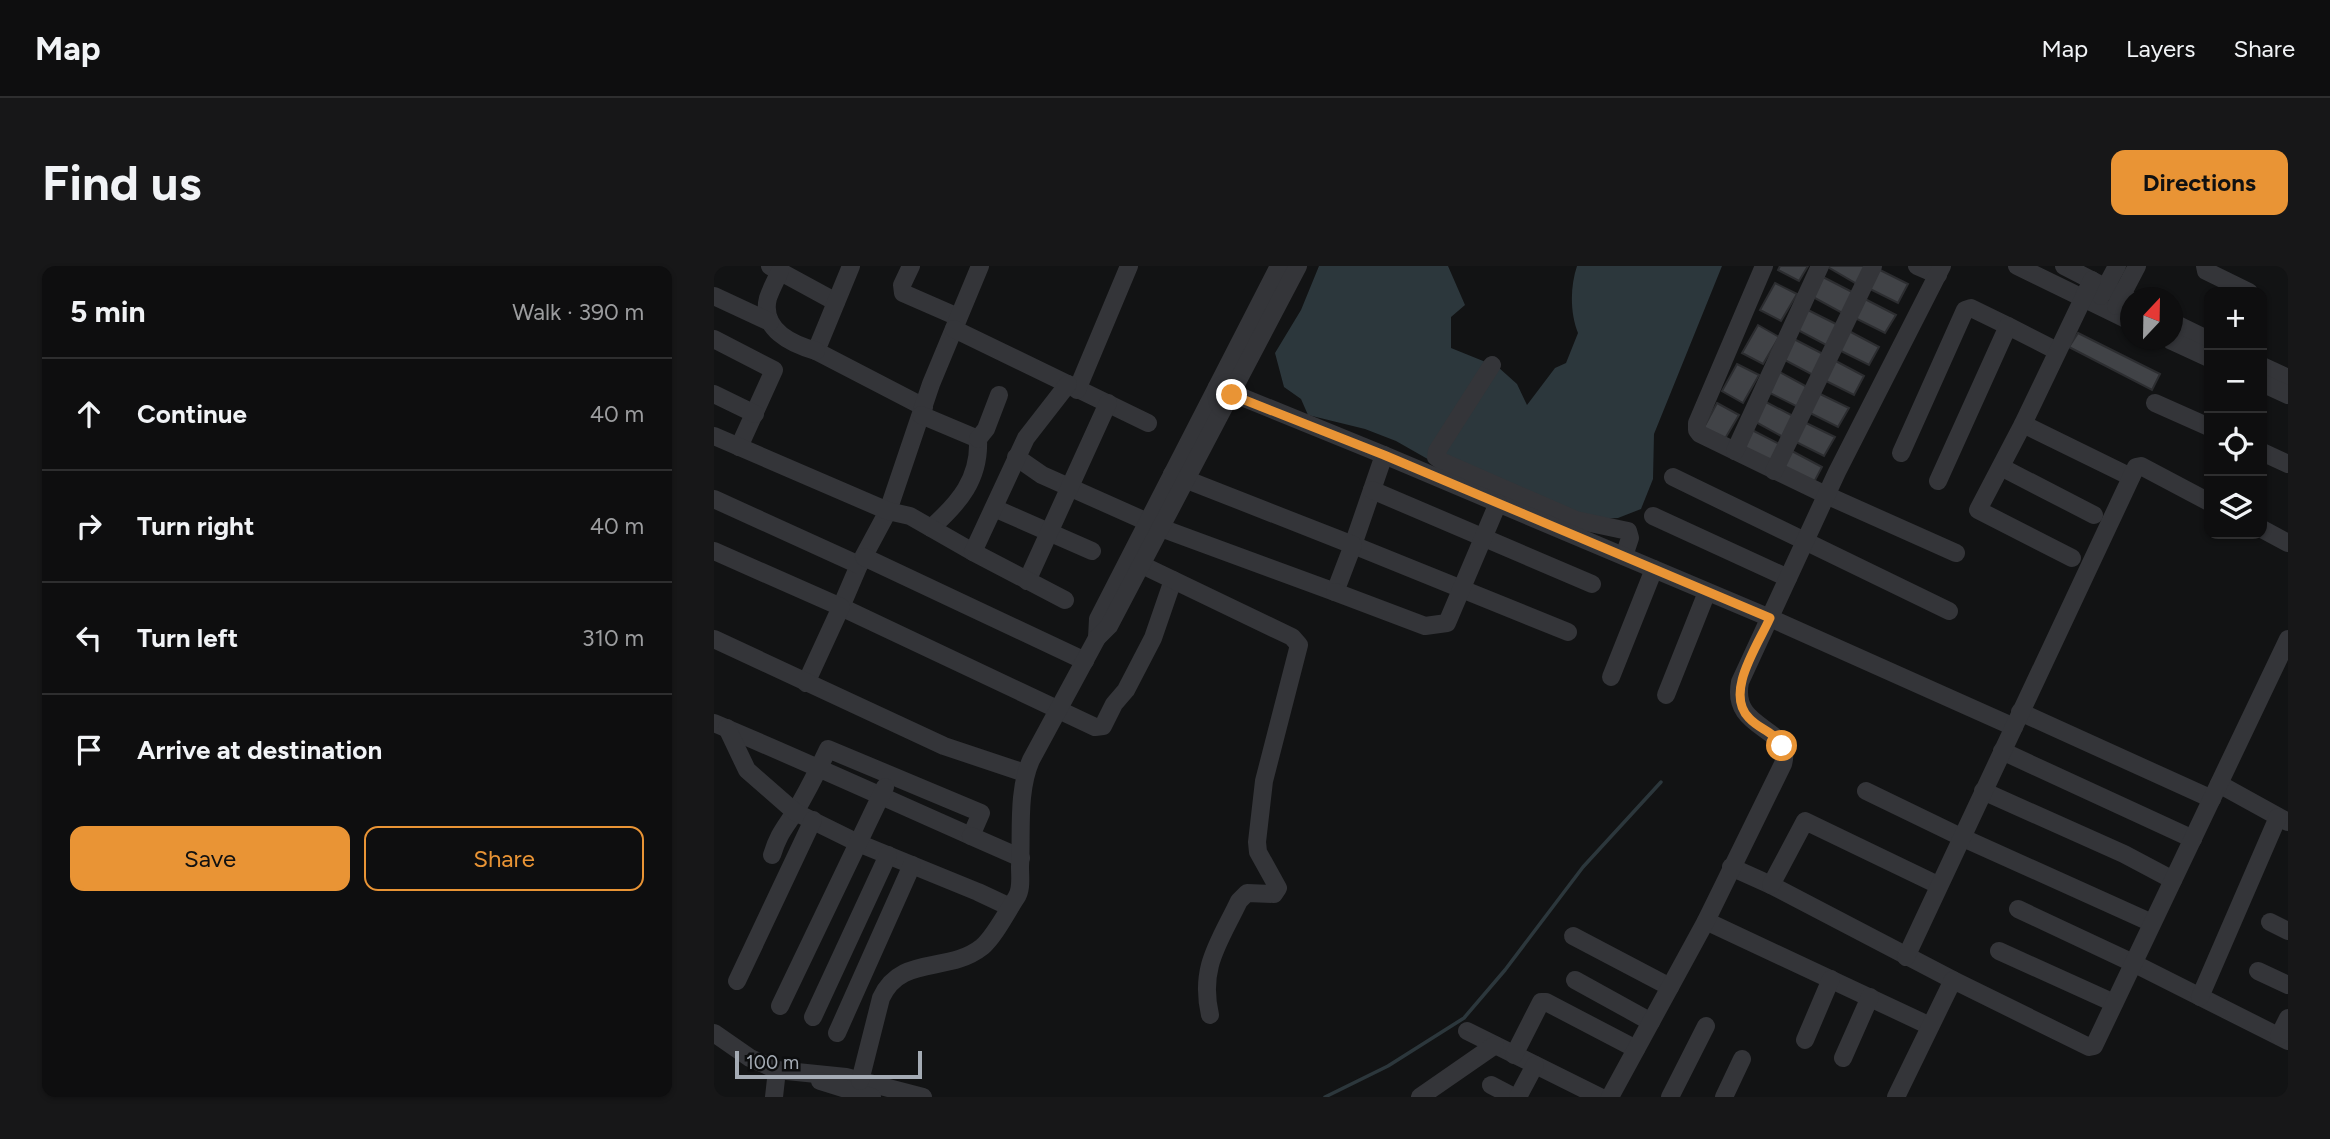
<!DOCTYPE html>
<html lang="en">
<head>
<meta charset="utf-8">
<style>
	:root { --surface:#0e0e0f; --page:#171718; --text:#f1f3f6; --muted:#9b9c9e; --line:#2e2e2f; --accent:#e99435 }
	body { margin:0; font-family:Figtree,sans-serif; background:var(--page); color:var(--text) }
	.controls { position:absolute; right:21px; top:21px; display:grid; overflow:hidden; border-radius:14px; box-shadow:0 2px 5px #0004 }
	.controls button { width:63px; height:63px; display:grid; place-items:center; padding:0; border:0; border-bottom:2px solid var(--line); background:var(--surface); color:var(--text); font:35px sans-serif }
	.compass { position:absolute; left:1406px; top:21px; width:63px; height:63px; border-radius:50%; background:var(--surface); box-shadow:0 2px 5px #0004; rotate:22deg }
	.scale { position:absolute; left:21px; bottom:18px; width:187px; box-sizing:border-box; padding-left:7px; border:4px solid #a4abb4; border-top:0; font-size:19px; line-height:24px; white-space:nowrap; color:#a4abb4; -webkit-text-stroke:5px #0d0e0f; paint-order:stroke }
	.stop { position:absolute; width:21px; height:21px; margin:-16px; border:5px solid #e99435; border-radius:50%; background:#fff }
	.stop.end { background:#e99435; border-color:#fff; box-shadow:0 2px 7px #0008 }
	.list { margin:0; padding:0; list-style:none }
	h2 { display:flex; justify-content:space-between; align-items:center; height:91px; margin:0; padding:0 28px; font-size:30px }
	h2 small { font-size:23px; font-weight:400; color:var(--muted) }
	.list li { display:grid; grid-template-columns:46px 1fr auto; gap:21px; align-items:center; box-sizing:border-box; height:112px; padding:0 28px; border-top:2px solid var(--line) }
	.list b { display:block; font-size:26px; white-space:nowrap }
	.list em { font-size:23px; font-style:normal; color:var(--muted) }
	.actions { display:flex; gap:14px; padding:21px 28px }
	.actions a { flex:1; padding:16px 0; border:2px solid var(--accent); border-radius:14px; text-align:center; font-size:24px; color:var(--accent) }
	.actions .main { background:var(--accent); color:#111 }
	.icon { flex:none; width:38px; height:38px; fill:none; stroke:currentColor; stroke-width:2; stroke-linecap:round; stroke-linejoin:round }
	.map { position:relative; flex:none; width:1574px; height:831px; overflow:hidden; border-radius:14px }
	header { display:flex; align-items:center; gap:42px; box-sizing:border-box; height:98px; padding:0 35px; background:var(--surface); border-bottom:2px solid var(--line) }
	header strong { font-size:33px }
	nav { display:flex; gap:38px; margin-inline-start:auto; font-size:24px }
	.intro { display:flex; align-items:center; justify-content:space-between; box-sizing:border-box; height:168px; padding:0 42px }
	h1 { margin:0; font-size:49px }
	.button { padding:18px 32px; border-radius:14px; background:var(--accent); color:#111; font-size:24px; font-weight:700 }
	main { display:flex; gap:42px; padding:0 42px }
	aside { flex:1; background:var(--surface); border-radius:14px; box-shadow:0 2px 5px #0004 }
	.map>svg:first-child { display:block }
	.water { fill:#2c373c }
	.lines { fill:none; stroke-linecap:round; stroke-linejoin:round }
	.stream { stroke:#2c373c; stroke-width:3.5 }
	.building { fill:#414347; stroke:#2c2d30; stroke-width:2 }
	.minor { stroke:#343539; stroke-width:18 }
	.route { stroke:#e99435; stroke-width:9 }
</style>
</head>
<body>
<header>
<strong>Map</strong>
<nav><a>Map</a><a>Layers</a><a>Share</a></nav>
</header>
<div class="intro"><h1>Find us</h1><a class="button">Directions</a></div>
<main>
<aside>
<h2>5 min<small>Walk · 390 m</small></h2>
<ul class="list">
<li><svg class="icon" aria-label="ahead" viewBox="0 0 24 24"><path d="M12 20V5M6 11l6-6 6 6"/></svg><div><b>Continue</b></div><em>40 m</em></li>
<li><svg class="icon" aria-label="right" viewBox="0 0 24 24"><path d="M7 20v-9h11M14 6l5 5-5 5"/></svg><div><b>Turn right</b></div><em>40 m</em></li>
<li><svg class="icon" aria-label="left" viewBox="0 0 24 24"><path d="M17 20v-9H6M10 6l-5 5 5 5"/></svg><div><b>Turn left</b></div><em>310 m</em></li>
<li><svg class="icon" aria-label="arrive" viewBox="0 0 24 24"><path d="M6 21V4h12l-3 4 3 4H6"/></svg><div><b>Arrive at destination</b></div></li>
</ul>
<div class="actions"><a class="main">Save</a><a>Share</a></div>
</aside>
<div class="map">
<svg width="1574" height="831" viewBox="0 0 1574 831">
	<rect width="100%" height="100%" fill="#121314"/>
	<path class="water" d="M605,0H734L751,39L737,51V82L784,101L803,118L813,139L841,102L852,97L864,67C856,47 856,21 863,0H1008L940,168L939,213L927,243L904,252L883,253L740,208L682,175L651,163L594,149L587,133L570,121L561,87L587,44Z"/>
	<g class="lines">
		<path class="stream" d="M611,831L674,800L750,752L791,704L869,601L947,516"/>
	</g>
	<g class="building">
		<path d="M1066,0H1094L1085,15L1064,4Z"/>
		<path d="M1112,0H1153L1143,18Z"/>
		<path d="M1162,2L1194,18L1184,37L1152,21Z"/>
		<path d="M1109,11L1142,28L1130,48L1099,31Z"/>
		<path d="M1061,17L1083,28L1067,55L1046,44Z"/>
		<path d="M1149,32L1182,49L1171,67L1139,51Z"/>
		<path d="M1092,43L1126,60L1114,80L1082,63Z"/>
		<path d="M1044,59L1065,71L1049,98L1028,87Z"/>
		<path d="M1133,64L1165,81L1155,99L1123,83Z"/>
		<path d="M1364,67L1446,108L1438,124L1355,81Z"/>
		<path d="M1078,72L1111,89L1099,109L1067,92Z"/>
		<path d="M1118,93L1150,110L1140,129L1108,113Z"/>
		<path d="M1023,98L1045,109L1029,137L1008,125Z"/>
		<path d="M1062,104L1095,122L1084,141L1052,125Z"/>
		<path d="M1102,126L1135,142L1124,161L1092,145Z"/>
		<path d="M1048,134L1081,151L1069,171L1038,154Z"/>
		<path d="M1003,137L1025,149L1009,176L988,165Z"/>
		<path d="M1088,155L1121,171L1110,190L1078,174Z"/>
		<path d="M1036,163L1069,180L1057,200L1025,183Z"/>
		<path d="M1076,184L1108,201L1098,220L1066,203Z"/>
	</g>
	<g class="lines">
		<g class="minor">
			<path d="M56,0L122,36"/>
			<path d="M137,0L102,85L210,141"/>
			<path d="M197,0L188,19L189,27L244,51"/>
			<path d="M266,0L217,118L174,245L145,299L127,341L381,461L389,460L400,438L412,424L439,372L459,314"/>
			<path d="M1050,0L983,157V164L986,168L1112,229L1242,287"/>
			<path d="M1203,0L1224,9"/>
			<path d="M1303,0L1416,55"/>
			<path d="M1350,0L1416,34"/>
			<path d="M1491,0L1492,5L1535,26"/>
			<path d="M66,5C62,14 57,23 54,32C46,63 77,78 102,85"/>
			<path d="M0,30L56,56"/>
			<path d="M1387,30L1403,0"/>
			<path d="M1402,40L1423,0"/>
			<path d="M1458,56L1495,74"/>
			<path d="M240,63L434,157"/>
			<path d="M0,73L60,104L25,181"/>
			<path d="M1456,74L1495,92"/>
			<path d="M778,99L723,185L722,191L729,196L862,254L914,265L916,272L910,290"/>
			<path d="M1548,100L1574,112"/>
			<path d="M1548,117L1574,129"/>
			<path d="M503,121L670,189L1056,352L1300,461"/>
			<path d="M363,124L415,0"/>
			<path d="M0,128L41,148"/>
			<path d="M1441,137L1495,161"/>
			<path d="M207,149L264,173C266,213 245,237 217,262"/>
			<path d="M1309,158L1417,211"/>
			<path d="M0,170L174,245L196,250L259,286"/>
			<path d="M264,173L272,163L285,129"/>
			<path d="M1021,185L1106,0"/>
			<path d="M1548,186L1574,198"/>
			<path d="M1187,187L1251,44L1257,42L1294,60"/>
			<path d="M670,189L639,279L854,366"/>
			<path d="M302,191L328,209L447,262L621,326L639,279L458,208"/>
			<path d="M1287,201L1380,249"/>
			<path d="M1060,205L1159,0"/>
			<path d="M959,211L1235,345"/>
			<path d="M1224,215L1294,60L1343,85"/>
			<path d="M658,224L878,318"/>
			<path d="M0,233L145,299"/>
			<path d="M280,242L378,285"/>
			<path d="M939,250L1074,312"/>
			<path d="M1548,263L1574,277"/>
			<path d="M0,285L127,341L92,417"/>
			<path d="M150,291L371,395"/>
			<path d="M1358,292L1264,244L1309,158L1378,14"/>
			<path d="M428,299L578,371L585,379L550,515L543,576L544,586L564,622L560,628L533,627L525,635C505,677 485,701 496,749"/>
			<path d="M313,315L394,137"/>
			<path d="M621,326L711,360L733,357L784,237"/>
			<path d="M351,334L259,286L312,172L354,118"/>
			<path d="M383,372L384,353L565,0"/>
			<path d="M0,373L230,480L311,507"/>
			<path d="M897,411L940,303"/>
			<path d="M952,429L993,326"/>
			<path d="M1306,446L1498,533"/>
			<path d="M0,457C86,493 171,532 257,570L267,547L114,483C104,504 93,526 81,546C70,563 64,569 58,589"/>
			<path d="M13,462L33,504L81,546L144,577L264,626L296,641"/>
			<path d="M1288,485L1479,573"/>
			<path d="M1505,518L1574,556"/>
			<path d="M1152,525L1247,571L1438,657"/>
			<path d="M1269,525L1410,588L1459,614"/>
			<path d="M257,570L307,592"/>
			<path d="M1017,601L1057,619L1239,714"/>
			<path d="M1057,619L1091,555L1224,619"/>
			<path d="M1304,643L1419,697L1574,775"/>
			<path d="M992,655L1216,760"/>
			<path d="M1556,656L1574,665"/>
			<path d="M859,670L956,721"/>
			<path d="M1285,685L1400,737"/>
			<path d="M1192,691L1422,201L1427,200L1495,236"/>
			<path d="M1544,705L1574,719"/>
			<path d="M861,714L937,756"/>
			<path d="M23,715L99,554"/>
			<path d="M1486,731L1564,551"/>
			<path d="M66,740L171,521"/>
			<path d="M99,751L174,589"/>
			<path d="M753,765L886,831"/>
			<path d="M0,767L36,792L63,804L132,811L209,831"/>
			<path d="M123,767L198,599"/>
			<path d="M1565,770L1574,752"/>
			<path d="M1091,774L1117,713"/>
			<path d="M800,789L827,736H832L922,783"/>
			<path d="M1129,792L1156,731"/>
			<path d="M106,815L158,831"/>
			<path d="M146,815L167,732C187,688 234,708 268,681C280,671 293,646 302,632C308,624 306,611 306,601C308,566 303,526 317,494L383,372L395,360L584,0"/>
			<path d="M777,819L800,831"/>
			<path d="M60,831L63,804"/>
			<path d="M706,831L781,779"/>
			<path d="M804,831L821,799"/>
			<path d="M896,831L992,655L1069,498C1080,459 1016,466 1026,416L1123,206L1228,0"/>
			<path d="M956,831L992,760"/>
			<path d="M1010,831L1028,793"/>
			<path d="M1182,831L1239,714L1375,781L1380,780L1574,373"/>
		</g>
	</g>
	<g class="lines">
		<path class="route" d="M518,129L670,189L1056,352C1044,379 1010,427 1035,452C1046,464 1058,464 1068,480"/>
	</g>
</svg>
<div class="controls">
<button>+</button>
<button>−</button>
<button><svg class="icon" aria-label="locate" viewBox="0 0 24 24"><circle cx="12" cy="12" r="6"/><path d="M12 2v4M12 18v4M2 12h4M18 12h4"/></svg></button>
<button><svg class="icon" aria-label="layers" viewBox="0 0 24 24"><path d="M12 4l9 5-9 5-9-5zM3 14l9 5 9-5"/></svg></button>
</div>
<svg class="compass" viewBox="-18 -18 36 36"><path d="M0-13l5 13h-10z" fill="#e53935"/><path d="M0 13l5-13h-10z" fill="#9b9c9e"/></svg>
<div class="scale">100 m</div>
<div class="stop" style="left:1068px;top:480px"></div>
<div class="stop end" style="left:518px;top:129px"></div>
</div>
</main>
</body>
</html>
